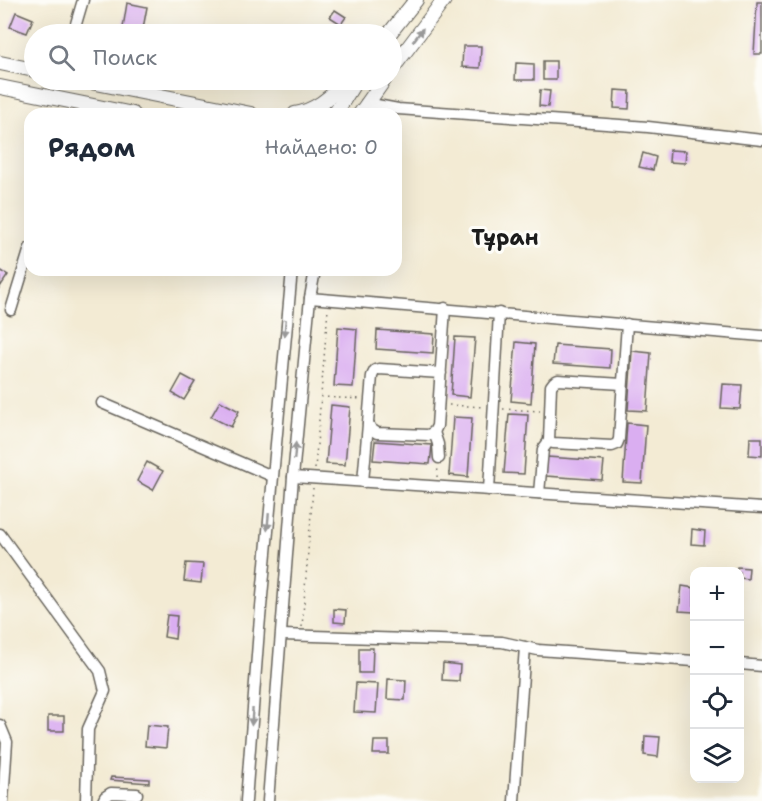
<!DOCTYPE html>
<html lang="ru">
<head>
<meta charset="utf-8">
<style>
	:root { --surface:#fff; --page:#f2f2f3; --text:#1f2937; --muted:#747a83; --line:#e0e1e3 }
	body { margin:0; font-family:"Shantell Sans",sans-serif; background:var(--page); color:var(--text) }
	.controls { position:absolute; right:18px; bottom:18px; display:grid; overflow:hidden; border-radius:12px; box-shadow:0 6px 24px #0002 }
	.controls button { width:54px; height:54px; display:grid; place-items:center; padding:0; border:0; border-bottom:2px solid var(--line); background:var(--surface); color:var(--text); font:30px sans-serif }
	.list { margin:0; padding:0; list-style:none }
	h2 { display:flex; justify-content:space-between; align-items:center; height:78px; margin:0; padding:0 24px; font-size:26px }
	h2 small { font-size:20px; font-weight:400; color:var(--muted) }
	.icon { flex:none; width:33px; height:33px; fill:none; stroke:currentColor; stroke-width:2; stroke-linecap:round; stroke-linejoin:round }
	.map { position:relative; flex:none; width:762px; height:801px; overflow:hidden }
	.search { position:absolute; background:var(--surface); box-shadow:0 6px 24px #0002; left:24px; top:24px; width:378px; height:66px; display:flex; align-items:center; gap:15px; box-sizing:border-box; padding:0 21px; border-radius:33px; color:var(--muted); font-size:22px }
	.panel { position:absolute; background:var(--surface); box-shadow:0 6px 24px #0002; left:24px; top:108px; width:378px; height:168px; border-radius:18px }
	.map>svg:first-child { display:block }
	.building { fill:#daaef1 }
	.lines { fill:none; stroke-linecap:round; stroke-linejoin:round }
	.minor-casing { stroke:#67645c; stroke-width:13 }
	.major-casing { stroke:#67645c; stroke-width:16 }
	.path { stroke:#67645c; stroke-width:1.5; stroke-dasharray:1.5 4.5; stroke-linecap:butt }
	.minor { stroke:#fff; stroke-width:10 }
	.major { stroke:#fff; stroke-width:14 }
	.oneway { fill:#999 }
	.labels { text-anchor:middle; stroke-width:6; stroke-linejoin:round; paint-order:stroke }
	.district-label { font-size:22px; font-weight:bold; fill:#1c1c1c; stroke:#fdfcf7 }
</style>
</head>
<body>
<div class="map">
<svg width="762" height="801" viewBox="0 0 762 801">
	<rect width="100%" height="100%" fill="#fdfcf7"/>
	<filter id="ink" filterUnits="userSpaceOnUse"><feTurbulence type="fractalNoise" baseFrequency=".0167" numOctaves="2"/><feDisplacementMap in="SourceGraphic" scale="12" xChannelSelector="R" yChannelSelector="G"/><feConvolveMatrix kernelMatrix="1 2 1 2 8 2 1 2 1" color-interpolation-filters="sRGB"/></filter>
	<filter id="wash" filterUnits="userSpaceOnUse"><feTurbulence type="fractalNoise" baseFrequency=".008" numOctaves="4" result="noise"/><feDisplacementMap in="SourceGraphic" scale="24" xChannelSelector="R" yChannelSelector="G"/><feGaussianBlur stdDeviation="1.35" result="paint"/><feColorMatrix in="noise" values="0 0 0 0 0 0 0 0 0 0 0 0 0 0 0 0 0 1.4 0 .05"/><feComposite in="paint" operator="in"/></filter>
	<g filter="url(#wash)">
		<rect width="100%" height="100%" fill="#f3ebd4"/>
		<g id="blocks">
			<g class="building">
				<path d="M757,2H762V54H754Z"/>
				<path d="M127,3L147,7L142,34H122Z"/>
				<path d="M335,10L346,17L341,24L330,17Z"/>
				<path d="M16,12L33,19L27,33L10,27Z"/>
				<path d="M463,46H481L480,68L462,67Z"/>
				<rect x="543" y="61" width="13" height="19"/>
				<path d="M516,63L534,64V80H515Z"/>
				<path d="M540,90L550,91L548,107L539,106Z"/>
				<path d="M615,90L630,91L629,109L614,108Z"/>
				<path d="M670,150L686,151L685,163L669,162Z"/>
				<path d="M643,153L656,157L653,170L639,167Z"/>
				<path d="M0,270L8,275L0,287Z"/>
				<path d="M338,327L357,329L353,387L334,386Z"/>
				<path d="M377,330L434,334L433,353L376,349Z"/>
				<path d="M455,337L475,338L470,397L451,395Z"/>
				<path d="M516,342L535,344L531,403L511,401Z"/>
				<path d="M555,345L611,349L610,368L553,364Z"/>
				<path d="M632,351L651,353L647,411L628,410Z"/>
				<path d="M182,375L195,382L184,400L172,393Z"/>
				<path d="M723,384L742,385L740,409L721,408Z"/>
				<path d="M220,401L239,411L231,427L211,417Z"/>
				<path d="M331,405L350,407L345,465L326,464Z"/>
				<path d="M509,414L528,415L524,474L504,473Z"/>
				<path d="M453,417L472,418L468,477L449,475Z"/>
				<path d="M627,423L646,425L642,483L623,482Z"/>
				<path d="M750,438H762V456L749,455Z"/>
				<path d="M375,441L432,445L430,464L373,460Z"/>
				<path d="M547,457L604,461L602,480L546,476Z"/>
				<path d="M147,462L163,471L153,490L137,481Z"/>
				<path d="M692,529L705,531L704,545L691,544Z"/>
				<path d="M186,563L203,564L201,583L184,581Z"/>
				<path d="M737,567L749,568L748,579L740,578V572H736Z"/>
				<path d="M682,586L694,588V612L679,611Z"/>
				<path d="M334,609L346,610L345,623L334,622Z"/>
				<path d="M167,615L177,616L175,639L164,637Z"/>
				<path d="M359,648H373L372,673H359Z"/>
				<path d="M443,663L460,665L459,681L442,680Z"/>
				<path d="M388,679L406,680L405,700L387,699Z"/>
				<path d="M356,683L378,684L376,713L354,712Z"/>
				<rect x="48" y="716" width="16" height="15"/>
				<path d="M147,725L168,727L166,748L145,746Z"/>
				<path d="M645,736L660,737L658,757L644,755Z"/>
				<path d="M374,741H389V754H373Z"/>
				<path d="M111,777L149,779V783L110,780Z"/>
			</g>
		</g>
	</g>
	<g filter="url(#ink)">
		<use href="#blocks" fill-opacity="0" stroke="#67645c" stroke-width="1.5"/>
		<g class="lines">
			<g class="minor-casing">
				<g id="minor">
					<path d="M73,34L83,0"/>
					<path d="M366,103L398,109L648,127L762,140"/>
					<path d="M310,298L762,336"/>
					<path d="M11,310L30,248"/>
					<path d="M441,373L379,369L375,370L372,376L368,423L371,429L377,433L428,435L434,432L437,426L445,308"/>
					<path d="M622,384L558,380L554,382L551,386L549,441L553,443L612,446L617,444L619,439L627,324"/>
					<path d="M102,403L272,476"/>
					<path d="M434,432L438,444L439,458"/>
					<path d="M293,477L762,508"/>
					<path d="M363,482L368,424"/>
					<path d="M489,490L499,313"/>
					<path d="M539,493L543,449L549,441"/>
					<path d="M0,534L100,671L105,691L88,729L86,801"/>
					<path d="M282,635L502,642L538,650L694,661"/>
					<path d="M740,664L762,666"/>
					<path d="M0,725L7,742L3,801"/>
					<path d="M103,801L105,797L111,793L137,794"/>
					<path d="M246,801L259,629L292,270"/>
					<path d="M268,801L293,477L310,298L315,270"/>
					<path d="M514,801L525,647"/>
				</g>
			</g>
			<g class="major-casing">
				<g id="major">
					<path d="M389,34L416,0"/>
					<path d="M0,63L34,70"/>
					<path d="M392,69L444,0"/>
					<path d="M81,80L251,114"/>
					<path d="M0,87L133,114"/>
					<path d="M295,114C318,110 332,95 349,80"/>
					<path d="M335,114L356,80"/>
					<path d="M360,114L384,80"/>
				</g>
			</g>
			<g class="path">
				<path d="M321,397L362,399"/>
				<path d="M449,405L484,407"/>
				<path d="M503,409L540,411"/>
				<path d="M315,469L328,309"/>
				<path d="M437,477L438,467"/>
				<path d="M302,627L313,488"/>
			</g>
			<use href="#minor" class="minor"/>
			<use href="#major" class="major"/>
		</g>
		<defs><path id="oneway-solid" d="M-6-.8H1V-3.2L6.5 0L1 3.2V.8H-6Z" transform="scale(1.5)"/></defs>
		<g class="oneway">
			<use href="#oneway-solid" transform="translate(418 35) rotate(-53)"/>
			<use href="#oneway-solid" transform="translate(285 328) rotate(95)"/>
			<use href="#oneway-solid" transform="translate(295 451) rotate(-85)"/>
			<use href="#oneway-solid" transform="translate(268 522) rotate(95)"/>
			<use href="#oneway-solid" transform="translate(252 717) rotate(94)"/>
		</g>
	</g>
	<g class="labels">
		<g class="district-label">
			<text x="505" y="245">Тұран</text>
		</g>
	</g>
</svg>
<div class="controls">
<button>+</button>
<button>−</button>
<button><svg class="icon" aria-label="locate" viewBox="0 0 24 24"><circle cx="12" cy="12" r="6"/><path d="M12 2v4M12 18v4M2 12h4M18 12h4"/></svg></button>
<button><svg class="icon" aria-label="layers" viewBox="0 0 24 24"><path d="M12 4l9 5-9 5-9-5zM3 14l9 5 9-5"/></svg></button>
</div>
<div class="search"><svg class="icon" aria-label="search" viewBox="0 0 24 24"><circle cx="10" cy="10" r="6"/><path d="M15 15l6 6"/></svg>Поиск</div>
<section class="panel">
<h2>Рядом<small>Найдено: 0</small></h2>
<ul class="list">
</ul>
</section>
</div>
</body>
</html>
